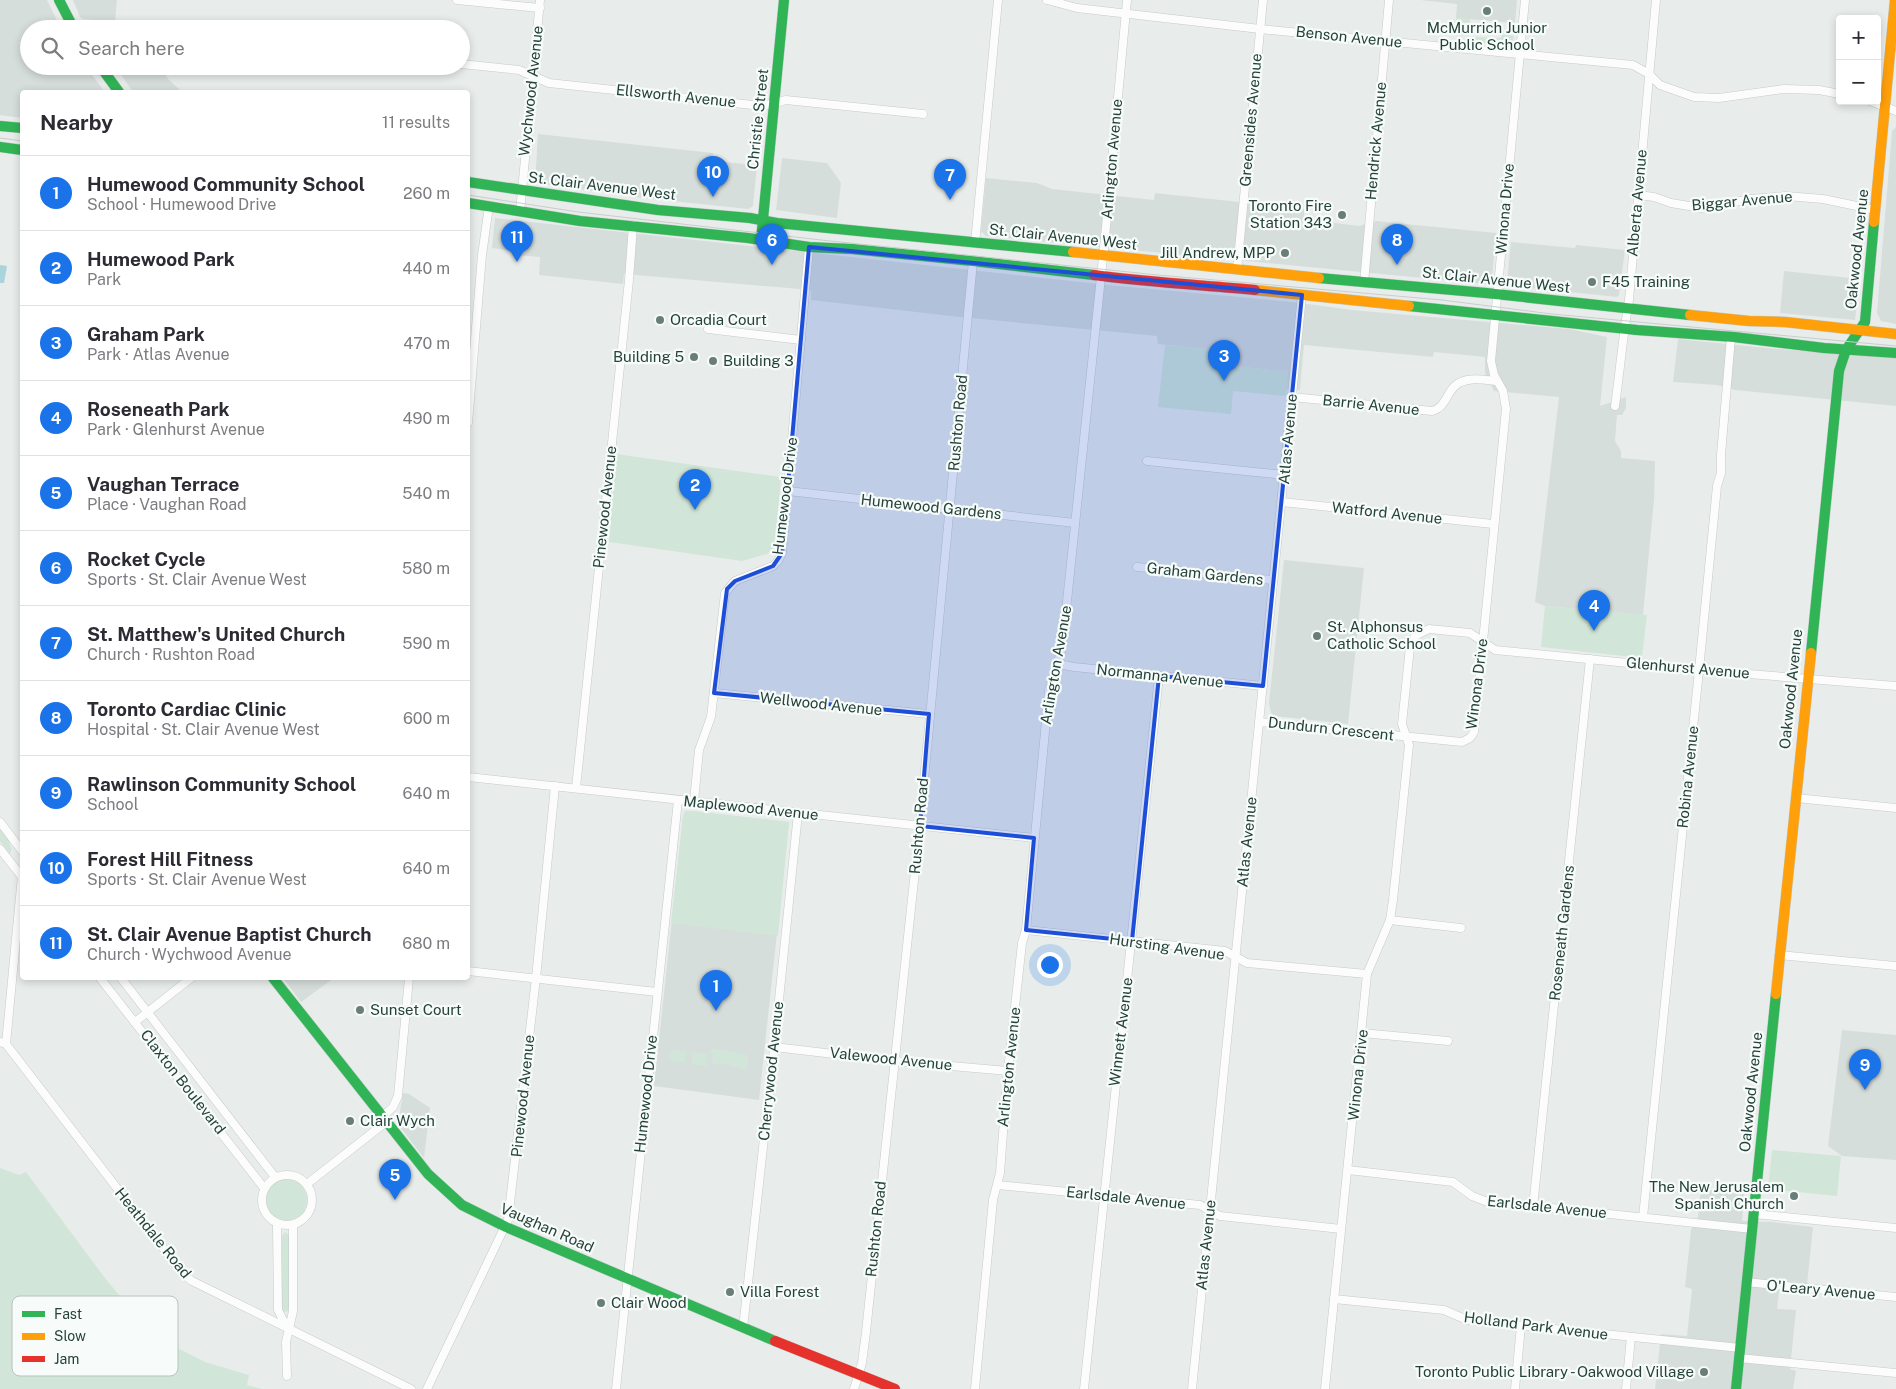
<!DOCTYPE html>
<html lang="en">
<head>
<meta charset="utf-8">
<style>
	:root { --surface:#fff; --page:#f2f2f3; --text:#2b2b33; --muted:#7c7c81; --line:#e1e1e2; --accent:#1a73e8 }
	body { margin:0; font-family:"Public Sans",sans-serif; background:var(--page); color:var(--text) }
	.controls { position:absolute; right:15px; top:15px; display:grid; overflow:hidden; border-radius:5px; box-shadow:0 2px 8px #0003 }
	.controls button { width:45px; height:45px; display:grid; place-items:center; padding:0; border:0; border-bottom:1px solid var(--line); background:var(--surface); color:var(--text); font:25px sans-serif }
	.you { position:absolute; left:1049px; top:964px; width:18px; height:18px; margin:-12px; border:4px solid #fff; border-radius:50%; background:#1a73e8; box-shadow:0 0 0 8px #1a73e833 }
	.badge { display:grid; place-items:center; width:32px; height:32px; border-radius:50%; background:var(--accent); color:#fff; font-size:16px; font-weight:700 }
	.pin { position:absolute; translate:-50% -41px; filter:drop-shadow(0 1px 2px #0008) }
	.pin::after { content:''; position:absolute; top:26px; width:18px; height:15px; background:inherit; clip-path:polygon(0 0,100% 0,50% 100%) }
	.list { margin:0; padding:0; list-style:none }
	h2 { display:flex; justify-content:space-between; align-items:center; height:65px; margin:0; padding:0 20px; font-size:21px }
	h2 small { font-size:16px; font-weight:400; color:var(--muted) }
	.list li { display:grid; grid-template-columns:32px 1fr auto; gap:15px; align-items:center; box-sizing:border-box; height:75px; padding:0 20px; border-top:1px solid var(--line) }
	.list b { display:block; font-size:19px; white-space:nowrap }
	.list p { margin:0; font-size:16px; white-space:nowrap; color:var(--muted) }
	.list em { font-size:16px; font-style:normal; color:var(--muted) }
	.icon { flex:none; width:28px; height:28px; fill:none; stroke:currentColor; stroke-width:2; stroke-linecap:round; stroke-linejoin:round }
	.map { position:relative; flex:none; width:1896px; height:1389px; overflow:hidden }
	.search { position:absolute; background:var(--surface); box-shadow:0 2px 8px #0003; left:20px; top:20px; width:450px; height:55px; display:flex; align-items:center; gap:12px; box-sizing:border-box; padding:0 18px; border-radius:28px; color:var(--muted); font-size:19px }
	.panel { position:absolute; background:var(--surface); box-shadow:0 2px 8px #0003; left:20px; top:90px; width:450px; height:890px; border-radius:5px }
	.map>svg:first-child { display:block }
	.built { fill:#d6dedb }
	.green { fill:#d1e6d8 }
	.water { fill:#a9d4db }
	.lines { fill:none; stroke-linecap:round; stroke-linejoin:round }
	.street-casing { stroke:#c5cac8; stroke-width:9 }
	.fast-casing { stroke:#c3cbc8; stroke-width:11 }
	.slow-casing { stroke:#c3cbc8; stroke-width:11 }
	.jam-casing { stroke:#c3cbc8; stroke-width:11 }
	.street { stroke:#fcfcfc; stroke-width:8 }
	.fast { stroke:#30b455; stroke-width:10 }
	.slow { stroke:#ff9f0a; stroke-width:10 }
	.jam { stroke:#e5322d; stroke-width:10 }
	.tram { stroke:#c9cdcc; stroke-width:1 }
	.marked { fill:#1d4ed8; fill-opacity:0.2; stroke:#1d4ed8; stroke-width:4; stroke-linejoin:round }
	.poi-dot { fill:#697e78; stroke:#f7fbf9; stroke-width:2 }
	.labels { text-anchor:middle; stroke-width:4.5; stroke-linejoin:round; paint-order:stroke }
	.poi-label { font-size:15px; fill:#24423a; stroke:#f7fbf9; text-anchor:start }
	.street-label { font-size:15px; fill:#24423a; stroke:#f7fbf9 }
	.key { fill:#f7fbf9; stroke:#b8c4c0; stroke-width:1 }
	.key-label { font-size:14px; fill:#24423a }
</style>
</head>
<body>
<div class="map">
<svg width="1896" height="1389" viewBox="0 0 1896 1389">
	<rect width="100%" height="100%" fill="#e8edeb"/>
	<g class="built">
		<path d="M0,0H47L61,29H29V66H85L105,92H22V118L0,115Z"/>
		<path d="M73,0H117L115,22L83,19L80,17Z"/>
		<path d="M1420,0H1517L1515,23L1456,18L1457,4Z"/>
		<path d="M115,66H161L168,79L181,91L189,92H133Z"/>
		<path d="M1896,127V324L1881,321L1877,313L1892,131Z"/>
		<path d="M538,134L713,153V161L757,165L753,206L748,209L643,198L535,183Z"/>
		<path d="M782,158L827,163L841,183L837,218L776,210Z"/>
		<path d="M986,178L1037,183L1052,189L1154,200L1155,193L1304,209V219L1359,226L1376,221L1496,233L1492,279L1488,283L1485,284L986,236L981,231Z"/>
		<path d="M495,218L1108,285L1293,302L1352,310L1569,329L1607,337L1600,406L1626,397V408L1622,415H1617L1615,441L1621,451V458L1655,461L1654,500L1643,615L1545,606L1535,602L1559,397L1494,391L1485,373V357L1434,352L1433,357L1304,345L1300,390H1286L1287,372L1236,366V352L1158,344L1157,336L960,317L811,300V290L624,274L623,284L539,275L540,257L515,255L513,251L492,248Z"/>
		<path d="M1511,242L1575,248L1576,245L1625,250L1619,295L1617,297L1511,286L1507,281Z"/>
		<path d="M1784,271L1860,279L1855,320L1780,313Z"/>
		<path d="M1678,339L1777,349L1896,358V406L1735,390L1717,385L1673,382Z"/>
		<path d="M1284,560L1364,568L1348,724L1274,716L1271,713L1269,703Z"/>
		<path d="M685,811H692L789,822L759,1100L654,1086L683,817Z"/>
		<path d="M283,978H334L301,1002Z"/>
		<path d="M1842,1030L1896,1035V1160L1842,1156L1828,1146Z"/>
		<path d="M403,1093L409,1094L430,1108L424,1158L398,1124Z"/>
		<path d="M1701,1189L1744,1194L1742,1221L1771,1222L1813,1227L1807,1285L1780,1284L1777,1309L1796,1310L1790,1369L1796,1371L1793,1389H1655L1661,1334L1687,1336L1692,1289L1685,1287L1691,1230L1698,1217Z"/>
	</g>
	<g class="green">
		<path d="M1456,18L1470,19L1469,36L1455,35Z"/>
		<path d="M1502,34L1514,36L1512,44L1508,46L1475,42V37L1501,38Z"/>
		<path d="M1165,345L1236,352V366L1288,372L1286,396L1233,391L1231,414L1158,407Z"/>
		<path d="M616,454L781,477L775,546L767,554L742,561L609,542Z"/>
		<path d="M1545,606L1647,615L1642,658L1541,647Z"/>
		<path d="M685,811H692L789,822L778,936L671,923L683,817Z"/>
		<path d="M0,829L10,842L9,843L12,849L10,854L0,841Z"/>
		<path d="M711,1048C724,1052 736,1050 748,1056L747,1070L722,1063L712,1064L713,1058Z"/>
		<path d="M670,1050L686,1052L685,1063L670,1061Z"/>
		<path d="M693,1052L708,1054L706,1066L692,1064Z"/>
		<path d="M1772,1150L1841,1156L1837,1196L1768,1189Z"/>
		<path d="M0,1168L19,1175L26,1172L105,1278L152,1335L205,1362L249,1375L247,1385L262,1389H0Z"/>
		<circle cx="286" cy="1200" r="21"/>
		<path d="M285,1232L289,1235V1308L287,1312L283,1311L282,1308V1236Z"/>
	</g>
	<path class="water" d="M0,265L7,266L4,283H0Z"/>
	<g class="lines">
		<g class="street-casing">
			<g id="street">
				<path d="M457,0L540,8"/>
				<path d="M1047,0L1077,8L1260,29L1633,65L1649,74L1660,85L1694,97L1719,98L1784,89L1819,90L1840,94"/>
				<path d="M90,29L92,27L109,29"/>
				<path d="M461,64L519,70L549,83L762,106L786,100L923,114"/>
				<path d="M1870,101L1896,111"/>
				<path d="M1638,195L1654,197L1671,203L1701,208L1751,199L1786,196L1823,199L1876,210"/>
				<path d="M520,212L540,0"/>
				<path d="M975,243L998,0"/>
				<path d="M1237,270L1263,0"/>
				<path d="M1364,283L1389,0"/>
				<path d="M708,329L801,340"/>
				<path d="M1292,397L1432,411C1447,408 1447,387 1461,382C1472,377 1485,380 1496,381"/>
				<path d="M1615,406C1620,370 1623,335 1629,300L1656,0"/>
				<path d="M468,423L482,255L489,206"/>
				<path d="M1147,461L1285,475"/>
				<path d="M788,491L1075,523"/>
				<path d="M1282,502L1493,524"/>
				<path d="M1137,567L1273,580"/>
				<path d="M1058,664L1074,667L1263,686"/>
				<path d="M714,693L929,714"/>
				<path d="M1259,722L1462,742L1470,738L1474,732L1506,409L1503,391L1494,375L1491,361L1525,0"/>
				<path d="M468,777L1034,838"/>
				<path d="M576,788L629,280L633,225"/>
				<path d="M1796,798L1896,808"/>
				<path d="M694,801L699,750L711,717L725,593L735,581L773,566L778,561L782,553L809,247"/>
				<path d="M0,822L22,851"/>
				<path d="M0,849L22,877"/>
				<path d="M1390,920L1461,928"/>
				<path d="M1026,930L1225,951L1247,963L1367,974"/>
				<path d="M1779,955L1896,966"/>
				<path d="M468,971L657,992"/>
				<path d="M100,978L264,1188"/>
				<path d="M121,978L275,1177"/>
				<path d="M135,1022L191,978"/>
				<path d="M1362,1033L1448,1041"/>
				<path d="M0,1042L6,1044L183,1274L192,1281L411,1389"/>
				<path d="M6,1044L22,876"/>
				<path d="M774,1047L894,1061L1008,1071"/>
				<path d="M382,1117L393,1107L398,1096L409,978"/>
				<path d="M1348,1170L1453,1182L1472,1196L1485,1201L1752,1229"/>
				<circle cx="287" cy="1200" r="25"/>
				<path d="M307,1184L386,1122"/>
				<path d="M998,1185L1200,1205L1220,1216L1341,1229"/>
				<path d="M1533,1207L1590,659"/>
				<path d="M1754,1214L1896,1228"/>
				<path d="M1643,1217L1699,670L1717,486L1721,473V455L1731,337"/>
				<path d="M277,1224L278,1310L288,1330"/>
				<path d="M1746,1282L1896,1297"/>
				<path d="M1334,1299L1444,1310L1467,1320L1740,1348"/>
				<path d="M743,1328L775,1039L798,813"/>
				<path d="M1739,1358L1896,1373"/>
				<path d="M287,1376L286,1342L293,1311V1225"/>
				<path d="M427,1389L508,1220L536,978L555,786"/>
				<path d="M616,1389L678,800"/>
				<path d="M854,1389L862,1363L866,1332L919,833L973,261"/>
				<path d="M975,1389L993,1200L1000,1173L1007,1080L1022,943L1026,930L1049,690L1061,652L1064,630L1104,248L1127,0"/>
				<path d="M1084,1389L1159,676"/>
				<path d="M1192,1389L1302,295"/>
				<path d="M1325,1389L1367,974L1390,920L1393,900L1409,745L1402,724L1410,647L1415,636L1429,629L1470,633L1495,650L1699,670L1896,686"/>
				<path d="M1515,1389L1521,1326"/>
				<path d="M1626,1389L1631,1337"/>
			</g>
		</g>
		<g class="fast-casing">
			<g id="fast">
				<path d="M59,0L74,29"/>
				<path d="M100,66L119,92"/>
				<path d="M0,126L22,128"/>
				<path d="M0,147L22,150"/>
				<path d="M468,182L658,210L750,218L777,223L1073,252"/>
				<path d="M468,203L580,221L748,238L809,247L852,249L973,261L1094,275"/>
				<path d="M761,240L784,0"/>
				<path d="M1319,278L1486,293L1690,315"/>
				<path d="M1409,306L1637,330L1734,337L1824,348L1896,353"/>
				<path d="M1811,653L1839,371L1846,350L1865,322L1874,222"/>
				<path d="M273,978L428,1174L462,1205L506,1227L775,1341"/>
				<path d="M1736,1389L1776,994"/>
			</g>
		</g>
		<g class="slow-casing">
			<g id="slow">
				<path d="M1874,222L1895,0"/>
				<path d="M1073,252L1319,278"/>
				<path d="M1255,290L1409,306"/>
				<path d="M1690,315L1749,321L1785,322L1896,334"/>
				<path d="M1776,994L1811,653"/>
			</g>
		</g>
		<g class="jam-casing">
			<g id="jam">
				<path d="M1094,275C1147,282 1201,285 1255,290"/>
				<path d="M775,1341L895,1389"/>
			</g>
		</g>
		<use href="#street" class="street"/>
		<use href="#fast" class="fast"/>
		<use href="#slow" class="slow"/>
		<use href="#jam" class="jam"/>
		<g class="tram">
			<path d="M0,138L22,141"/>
			<path d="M468,195L578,212L821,240L1158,275L1442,300L1552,314L1896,346"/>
		</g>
	</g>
	<path class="marked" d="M809,247L1302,295L1263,686L1159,676L1132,941L1026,930L1034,838L920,826L929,714L714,693L727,589L735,581L773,566L782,553Z"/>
	<g class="poi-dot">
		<circle cx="1487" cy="11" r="5"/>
		<circle cx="1342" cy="215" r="5"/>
		<circle cx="1285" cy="253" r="5"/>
		<circle cx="1592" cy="282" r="5"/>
		<circle cx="660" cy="320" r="5"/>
		<circle cx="694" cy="357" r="5"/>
		<circle cx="713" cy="361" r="5"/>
		<circle cx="1317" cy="636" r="5"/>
		<circle cx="360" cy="1010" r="5"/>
		<circle cx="350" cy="1121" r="5"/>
		<circle cx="1794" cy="1196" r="5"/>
		<circle cx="730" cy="1292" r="5"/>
		<circle cx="601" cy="1303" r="5"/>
		<circle cx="1704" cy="1372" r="5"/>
	</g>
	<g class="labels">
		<g class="poi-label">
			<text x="1487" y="33" text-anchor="middle">McMurrich Junior<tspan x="1487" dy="17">Public School</tspan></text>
			<text x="1332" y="211" text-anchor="end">Toronto Fire<tspan x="1332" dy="17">Station 343</tspan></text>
			<text x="1275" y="258" text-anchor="end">Jill Andrew, MPP</text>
			<text x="1602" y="287">F45 Training</text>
			<text x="670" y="325">Orcadia Court</text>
			<text x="684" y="362" text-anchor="end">Building 5</text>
			<text x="723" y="366">Building 3</text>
			<text x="1327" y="632">St. Alphonsus<tspan x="1327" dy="17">Catholic School</tspan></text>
			<text x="370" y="1015">Sunset Court</text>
			<text x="360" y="1126">Clair Wych</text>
			<text x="1784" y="1192" text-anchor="end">The New Jerusalem<tspan x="1784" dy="17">Spanish Church</tspan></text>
			<text x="740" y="1297">Villa Forest</text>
			<text x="611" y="1308">Clair Wood</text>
			<text x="1694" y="1377" text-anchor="end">Toronto Public Library - Oakwood Village</text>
		</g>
		<g class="street-label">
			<text transform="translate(1349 37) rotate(6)" y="5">Benson Avenue</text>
			<text transform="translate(531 91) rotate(-84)" y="5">Wychwood Avenue</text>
			<text transform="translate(676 96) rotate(6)" y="5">Ellsworth Avenue</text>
			<text transform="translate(758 119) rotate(-84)" y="5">Christie Street</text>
			<text transform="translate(1251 120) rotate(-85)" y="5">Greensides Avenue</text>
			<text transform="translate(1376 141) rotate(-85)" y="5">Hendrick Avenue</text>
			<text transform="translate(1112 159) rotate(-85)" y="5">Arlington Avenue</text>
			<text transform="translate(602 186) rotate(7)" y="5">St. Clair Avenue West</text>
			<text transform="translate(1742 201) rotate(-5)" y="5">Biggar Avenue</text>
			<text transform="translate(1637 203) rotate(-85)" y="5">Alberta Avenue</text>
			<text transform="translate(1505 209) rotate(-85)" y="5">Winona Drive</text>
			<text transform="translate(1063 237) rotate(6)" y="5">St. Clair Avenue West</text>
			<text transform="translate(1857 249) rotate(-84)" y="5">Oakwood Avenue</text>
			<text transform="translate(1496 280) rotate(6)" y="5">St. Clair Avenue West</text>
			<text transform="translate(1371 405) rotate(6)" y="5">Barrie Avenue</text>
			<text transform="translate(958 423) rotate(-85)" y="5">Rushton Road</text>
			<text transform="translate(1288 439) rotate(-85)" y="5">Atlas Avenue</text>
			<text transform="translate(785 496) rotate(-83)" y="5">Humewood Drive</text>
			<text transform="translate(605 507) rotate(-84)" y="5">Pinewood Avenue</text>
			<text transform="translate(931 507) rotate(6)" y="5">Humewood Gardens</text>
			<text transform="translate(1387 513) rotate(6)" y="5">Watford Avenue</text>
			<text transform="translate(1205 574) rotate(6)" y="5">Graham Gardens</text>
			<text transform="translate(1056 665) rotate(-80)" y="5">Arlington Avenue</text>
			<text transform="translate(1688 668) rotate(5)" y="5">Glenhurst Avenue</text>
			<text transform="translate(1160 676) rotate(6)" y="5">Normanna Avenue</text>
			<text transform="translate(1477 684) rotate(-83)" y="5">Winona Drive</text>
			<text transform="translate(1791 689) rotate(-84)" y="5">Oakwood Avenue</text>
			<text transform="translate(821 704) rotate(6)" y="5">Wellwood Avenue</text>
			<text transform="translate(1331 729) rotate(6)" y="5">Dundurn Crescent</text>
			<text transform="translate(1688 777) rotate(-84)" y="5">Robina Avenue</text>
			<text transform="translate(751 808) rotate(6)" y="5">Maplewood Avenue</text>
			<text transform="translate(919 826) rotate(-85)" y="5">Rushton Road</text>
			<text transform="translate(1247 842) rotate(-84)" y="5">Atlas Avenue</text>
			<text transform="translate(1562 933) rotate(-84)" y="5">Roseneath Gardens</text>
			<text transform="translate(1167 947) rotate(8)" y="5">Hursting Avenue</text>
			<text transform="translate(1121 1032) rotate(-83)" y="5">Winnett Avenue</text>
			<text transform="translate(891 1059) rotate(6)" y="5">Valewood Avenue</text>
			<text transform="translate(1009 1067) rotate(-84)" y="5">Arlington Avenue</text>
			<text transform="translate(771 1071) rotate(-84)" y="5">Cherrywood Avenue</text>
			<text transform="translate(1358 1075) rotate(-84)" y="5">Winona Drive</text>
			<text transform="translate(183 1082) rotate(52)" y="5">Claxton Boulevard</text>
			<text transform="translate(1751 1092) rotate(-84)" y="5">Oakwood Avenue</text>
			<text transform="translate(646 1094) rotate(-84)" y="5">Humewood Drive</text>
			<text transform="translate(523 1096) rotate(-84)" y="5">Pinewood Avenue</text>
			<text transform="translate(1126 1198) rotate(6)" y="5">Earlsdale Avenue</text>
			<text transform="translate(1547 1207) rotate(6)" y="5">Earlsdale Avenue</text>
			<text transform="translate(547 1228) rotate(24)" y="5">Vaughan Road</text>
			<text transform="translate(876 1229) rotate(-84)" y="5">Rushton Road</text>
			<text transform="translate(153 1233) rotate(51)" y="5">Heathdale Road</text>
			<text transform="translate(1206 1245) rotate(-84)" y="5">Atlas Avenue</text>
			<text transform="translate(1821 1290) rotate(5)" y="5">O'Leary Avenue</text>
			<text transform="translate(1536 1326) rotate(7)" y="5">Holland Park Avenue</text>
		</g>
	</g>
	<rect x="12" y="1296" width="166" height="80" rx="8" class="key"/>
	<rect x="22" y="1311" width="23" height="6" fill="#30b455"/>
	<rect x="22" y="1333" width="23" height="7" fill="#ff9f0a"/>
	<rect x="22" y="1356" width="23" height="6" fill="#e5322d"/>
	<g class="key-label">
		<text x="54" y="1319">Fast</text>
		<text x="54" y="1341">Slow</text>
		<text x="54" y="1364">Jam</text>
	</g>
</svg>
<div class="controls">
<button>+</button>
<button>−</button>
</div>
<div class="you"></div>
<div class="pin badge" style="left:716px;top:1011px">1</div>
<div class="pin badge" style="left:695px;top:510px">2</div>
<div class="pin badge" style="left:1224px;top:381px">3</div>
<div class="pin badge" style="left:1594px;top:631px">4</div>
<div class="pin badge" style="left:395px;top:1200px">5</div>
<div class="pin badge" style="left:772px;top:265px">6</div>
<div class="pin badge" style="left:950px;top:200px">7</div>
<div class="pin badge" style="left:1397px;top:265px">8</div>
<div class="pin badge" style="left:1865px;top:1090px">9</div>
<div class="pin badge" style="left:713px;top:197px">10</div>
<div class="pin badge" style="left:517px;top:262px">11</div>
<div class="search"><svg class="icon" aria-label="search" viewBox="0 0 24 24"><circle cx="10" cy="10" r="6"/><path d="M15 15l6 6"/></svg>Search here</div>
<section class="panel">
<h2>Nearby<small>11 results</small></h2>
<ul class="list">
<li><span class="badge">1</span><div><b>Humewood Community School</b><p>School · Humewood Drive</p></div><em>260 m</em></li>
<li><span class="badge">2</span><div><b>Humewood Park</b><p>Park</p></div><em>440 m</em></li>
<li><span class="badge">3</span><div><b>Graham Park</b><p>Park · Atlas Avenue</p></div><em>470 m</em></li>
<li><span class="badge">4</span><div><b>Roseneath Park</b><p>Park · Glenhurst Avenue</p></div><em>490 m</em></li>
<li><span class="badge">5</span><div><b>Vaughan Terrace</b><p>Place · Vaughan Road</p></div><em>540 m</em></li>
<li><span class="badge">6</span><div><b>Rocket Cycle</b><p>Sports · St. Clair Avenue West</p></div><em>580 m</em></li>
<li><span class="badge">7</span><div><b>St. Matthew's United Church</b><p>Church · Rushton Road</p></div><em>590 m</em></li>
<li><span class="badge">8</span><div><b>Toronto Cardiac Clinic</b><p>Hospital · St. Clair Avenue West</p></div><em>600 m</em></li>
<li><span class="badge">9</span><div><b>Rawlinson Community School</b><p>School</p></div><em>640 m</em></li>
<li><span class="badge">10</span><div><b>Forest Hill Fitness</b><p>Sports · St. Clair Avenue West</p></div><em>640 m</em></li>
<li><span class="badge">11</span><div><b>St. Clair Avenue Baptist Church</b><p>Church · Wychwood Avenue</p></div><em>680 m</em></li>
</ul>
</section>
</div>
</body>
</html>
